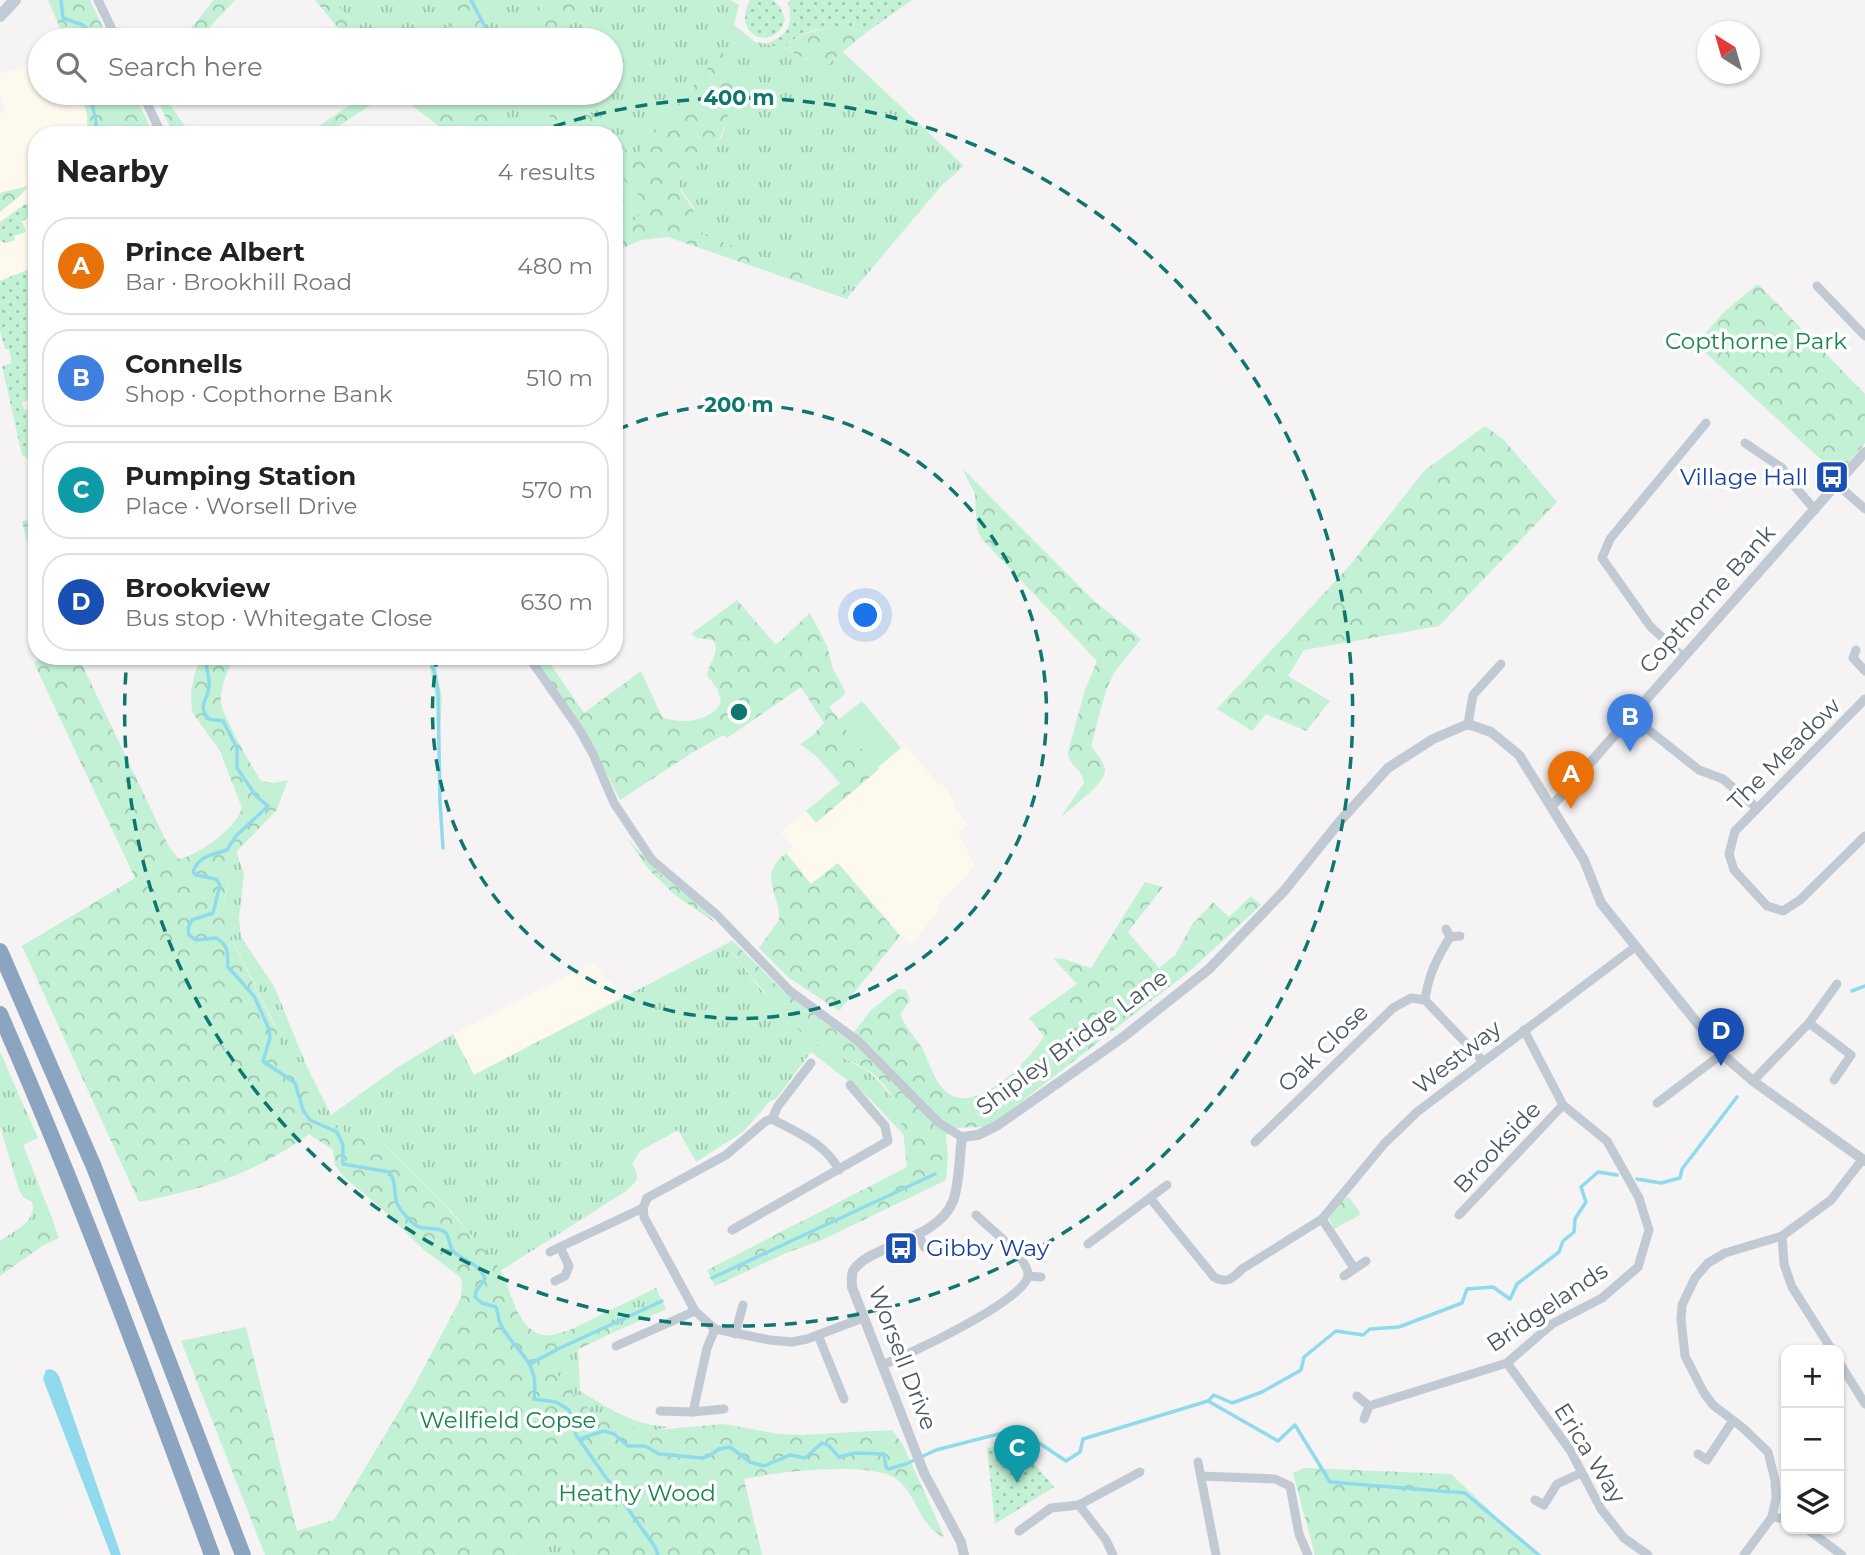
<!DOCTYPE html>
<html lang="en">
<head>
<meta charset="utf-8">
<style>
	:root { --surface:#fff; --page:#f2f2f2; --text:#222; --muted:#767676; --line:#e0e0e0; --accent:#1a73e8 }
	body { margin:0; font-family:Montserrat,sans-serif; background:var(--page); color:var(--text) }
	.controls { position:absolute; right:21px; bottom:21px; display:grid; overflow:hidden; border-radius:14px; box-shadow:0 2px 5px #0004 }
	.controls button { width:63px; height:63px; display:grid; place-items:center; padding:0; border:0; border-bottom:2px solid var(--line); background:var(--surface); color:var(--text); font:35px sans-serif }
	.compass { position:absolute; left:1697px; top:21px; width:63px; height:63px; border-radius:50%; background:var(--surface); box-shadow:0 2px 5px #0004; rotate:323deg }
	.you { position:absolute; left:866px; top:616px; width:24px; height:24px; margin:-18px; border:5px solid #fff; border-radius:50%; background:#1a73e8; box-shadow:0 0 0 10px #1a73e833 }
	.badge { display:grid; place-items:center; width:46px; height:46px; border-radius:50%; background:var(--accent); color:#fff; font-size:23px; font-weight:700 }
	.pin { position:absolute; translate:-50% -58px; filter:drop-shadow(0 2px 4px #0008) }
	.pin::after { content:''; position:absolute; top:37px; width:24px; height:21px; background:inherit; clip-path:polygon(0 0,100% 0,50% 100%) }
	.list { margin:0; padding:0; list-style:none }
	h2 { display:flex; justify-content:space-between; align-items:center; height:91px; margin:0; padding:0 28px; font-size:30px }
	h2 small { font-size:23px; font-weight:400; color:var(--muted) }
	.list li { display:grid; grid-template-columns:46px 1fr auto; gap:21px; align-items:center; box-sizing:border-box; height:98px; margin:0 14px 14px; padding:0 14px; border:2px solid var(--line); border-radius:28px }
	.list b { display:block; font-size:26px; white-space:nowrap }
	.list p { margin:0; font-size:23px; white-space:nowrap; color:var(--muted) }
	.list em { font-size:23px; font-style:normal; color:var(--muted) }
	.icon { flex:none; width:38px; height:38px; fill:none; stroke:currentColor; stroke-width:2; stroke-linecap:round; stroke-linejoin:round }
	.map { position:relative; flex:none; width:1865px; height:1555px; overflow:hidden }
	.search { position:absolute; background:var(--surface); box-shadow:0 2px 5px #0004; left:28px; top:28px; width:595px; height:77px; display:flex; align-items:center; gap:18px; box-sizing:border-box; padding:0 24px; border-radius:38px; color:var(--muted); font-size:26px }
	.panel { position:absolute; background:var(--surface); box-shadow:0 2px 5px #0004; left:28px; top:126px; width:595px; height:539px; border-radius:28px }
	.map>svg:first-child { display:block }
	.commercial { fill:#fdf9ef }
	.grass { fill:url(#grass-tufts) }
	.forest { fill:url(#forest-crowns) }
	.garden { fill:url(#garden-dots) }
	.pitch { fill:#c3f1d5 }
	.water { fill:#90daee }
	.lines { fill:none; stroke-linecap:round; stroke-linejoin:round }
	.stream { stroke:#90daee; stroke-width:3.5 }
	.minor { stroke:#c1cad2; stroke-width:9 }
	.tertiary { stroke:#c1cad2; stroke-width:10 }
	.secondary { stroke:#c1cbd6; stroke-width:12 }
	.motorway { stroke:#8ba5c1; stroke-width:16 }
	.ring { fill:none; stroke:#0f766e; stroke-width:3.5; stroke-dasharray:12 9 }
	.labels { text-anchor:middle; stroke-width:7; stroke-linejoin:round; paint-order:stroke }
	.park-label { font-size:23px; fill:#17864f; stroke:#fff }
	.transit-label { font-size:23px; fill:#164399; stroke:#fff; text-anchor:end }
	.street-label { font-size:23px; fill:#4a5661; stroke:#fff }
	.centre { fill:#0f766e; stroke:#fff; stroke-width:3.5 }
	.ring-label { font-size:21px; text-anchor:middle; font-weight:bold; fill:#0f766e; stroke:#fff; stroke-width:7; stroke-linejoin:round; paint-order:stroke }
</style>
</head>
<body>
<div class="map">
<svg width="1865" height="1555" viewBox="0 0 1865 1555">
	<defs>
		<pattern id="grass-tufts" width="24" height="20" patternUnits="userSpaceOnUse" patternTransform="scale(1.75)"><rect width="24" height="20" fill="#c3f1d5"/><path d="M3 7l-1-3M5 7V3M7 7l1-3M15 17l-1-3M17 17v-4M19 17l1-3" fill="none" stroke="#a0c6b0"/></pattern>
		<pattern id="forest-crowns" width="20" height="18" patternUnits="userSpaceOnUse" patternTransform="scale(1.75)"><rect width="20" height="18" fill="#c3f1d5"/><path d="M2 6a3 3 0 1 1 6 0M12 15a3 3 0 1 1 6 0" fill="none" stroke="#a0c6b0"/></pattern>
		<pattern id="garden-dots" width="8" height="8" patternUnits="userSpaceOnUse" patternTransform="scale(1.75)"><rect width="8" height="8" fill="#c3f1d5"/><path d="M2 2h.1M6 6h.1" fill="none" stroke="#a0c6b0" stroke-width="1.8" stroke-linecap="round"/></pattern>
	</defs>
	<rect width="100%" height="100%" fill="#f5f3f3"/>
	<g class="commercial">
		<path d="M40,61V93H82L87,116L88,135H37V266L0,281V114L5,111L0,98V74Z"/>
		<path d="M862,701L900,748L905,745L939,784L942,783L956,803L953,805L968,825L958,832L975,866L941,903L936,914L911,945L837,863L811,884L786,853L793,847L780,832L870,759L838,720Z"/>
		<path d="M594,962L606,981L609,979L620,998L473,1075L453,1034Z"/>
	</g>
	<g class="grass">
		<path d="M332,0H544L509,40H461L444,34L440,40H369Z"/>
		<path d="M585,0H730L739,5L734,25L755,42L779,46L823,68L843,52L964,166L942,185L852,292L700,234L696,232L694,208L680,188L678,182L684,175L707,158L722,136L735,89L722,52L639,152V164L614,138V135H611L567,93H611V40H548L581,8Z"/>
		<path d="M522,94L576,135H488Z"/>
		<path d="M614,169L649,207L614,239Z"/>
		<path d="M237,854L244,874L239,919L241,937L274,986L307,1067L331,1115L398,1067L453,1034L474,1075L726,944L761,990L815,1044L865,1069L880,1082L897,1104L904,1135L865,1094L811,1052L776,1099L770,1101L743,1132L696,1162L678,1130L640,1151L632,1164C641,1179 638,1180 626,1191L500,1271L455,1215L381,1141L376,1126L351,1139L339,1126L318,1114L300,1076L280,1055L275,1025L228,931L224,916L223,904Z"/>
		<path d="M0,1052L38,1138L23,1145L52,1218L0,1254V1241C14,1231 38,1221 32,1202L23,1197L19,1190L0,1126Z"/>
		<path d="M656,1288L666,1309L612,1333L611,1328L591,1324L570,1330Z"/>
		<path d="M578,1348L580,1391C608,1408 635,1426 670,1427C663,1428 655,1431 648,1431C620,1431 546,1395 558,1359Z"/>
		<path d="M565,1535L574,1555H512Z"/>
	</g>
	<g class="forest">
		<path d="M48,0H90L109,40H65Z"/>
		<path d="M214,0H235L198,40H181Z"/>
		<path d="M315,0H332L369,40H348Z"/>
		<path d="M450,0H471L492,40H440C452,24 458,22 450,0Z"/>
		<path d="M544,0H585L581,8L548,40H509Z"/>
		<path d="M845,28L867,32L823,68L784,48C799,32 823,27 845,28Z"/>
		<path d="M722,51C726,59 731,68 733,76C738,94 721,145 707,158C698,167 685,171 678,182C683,205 699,202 696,232L852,292L847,299L668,237L641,240L614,252V239L649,207L614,169V138L634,158Z"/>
		<path d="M82,93H134L154,135H88L87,116Z"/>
		<path d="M154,93L171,106L191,135H174Z"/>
		<path d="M368,93H389L325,135H305Z"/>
		<path d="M396,93H567L611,135H576L522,94L488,135H450Z"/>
		<path d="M28,186L21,195L0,212V193Z"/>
		<path d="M1758,284L1865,394V443L1838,475L1696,344L1724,312Z"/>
		<path d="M1485,426L1503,439L1557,502L1439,626L1304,650L1288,676L1330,701L1306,731L1266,714L1252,731L1217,709L1351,564L1424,471Z"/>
		<path d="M962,468L1093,600L1141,639L1114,673L1106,690L1091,746C1096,753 1104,762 1105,770C1106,783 1070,809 1060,818L1084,783C1083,770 1068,765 1068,752L1085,690L1097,661L982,539L977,529L975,494Z"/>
		<path d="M37,518V583L22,521Z"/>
		<path d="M737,600L776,645L810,613L827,646L833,669L845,691L844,695L829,707L879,769L816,823L806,811L840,783L816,756L800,744L812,736L824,723L801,687L727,738L724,735L698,749L620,800L587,735L532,656H545L584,713L641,671L662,717C681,725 711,722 721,702L718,690L707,675C709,662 721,652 713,640L697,638L691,634Z"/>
		<path d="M41,656H78L169,847L179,859C199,855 236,828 242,808L220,751L192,712L191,692L195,672L202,656H237C228,666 220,689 221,703C222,714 253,769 261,781L274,783L288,780L276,811L238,850L224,899V916L235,946L277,1031L280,1055L300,1076L318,1114L339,1126L351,1139L376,1126L381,1141C413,1175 448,1206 477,1242C485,1251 495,1261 501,1271C512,1291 514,1322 539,1334C558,1343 601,1306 612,1333L558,1359V1375L578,1401L597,1414L614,1422L647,1431L723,1424L779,1434L802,1435L892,1430L903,1445L945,1538C918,1525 918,1497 898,1480C874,1460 774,1472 744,1479L762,1555H574L565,1535L512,1555H265L181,1341L246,1327L297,1531L334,1520L413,1388L461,1298L462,1283L460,1277L423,1249L380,1207L345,1178L335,1165L333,1150L309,1134C254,1174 205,1189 139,1202L22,946L135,878L34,663Z"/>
		<path d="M428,656H434L442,699L438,757L436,701Z"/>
		<path d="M627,838L659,873L704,908L714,922L675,895L649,870Z"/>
		<path d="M786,853L811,884L838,863L900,936L839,1011L788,977L759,948L779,920C780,891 757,877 786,853Z"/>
		<path d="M1145,882L1163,887L1128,932L1159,968L1176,954L1191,926L1213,902L1229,917L1251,896L1261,905L1191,970L994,1123L983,1127L953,1128L946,1136L948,1158L946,1180L822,1240L786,1253L715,1286L707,1270L907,1167C903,1126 901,1086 859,1065C845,1058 828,1054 815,1044C780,1016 754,979 726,944L732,940L781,989L848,1040L871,1010L898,989L906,990L910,1001C907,1005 902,1010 901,1014C900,1020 917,1040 921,1046C930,1062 934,1085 951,1095C980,1112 1032,1058 1044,1036L1029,1018L1077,984L1053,958L1064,959L1091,968Z"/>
		<path d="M1349,1197L1361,1214L1334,1229L1329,1218L1341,1201Z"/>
		<path d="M52,1218L59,1238L42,1246L0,1276V1254Z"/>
		<path d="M1304,1468L1451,1474L1537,1555H1315L1293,1473Z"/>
	</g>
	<g class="garden">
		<path d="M750,0H773L780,7L785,19C777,52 730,38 750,0Z"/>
		<path d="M790,0H912L867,32C839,26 806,24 784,48L764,44C786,38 795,25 788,3Z"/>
		<path d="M25,204L29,205L33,216L22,221L26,232L14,236L15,240L6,243L0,241V222Z"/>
		<path d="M37,266V398L22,402L24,410L37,408V463L22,455L2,366L12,363L9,349H5L0,330V281Z"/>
		<path d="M1017,1443L1054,1487L995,1524L987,1448Z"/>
	</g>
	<g class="pitch">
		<path d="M1833,388L1842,396L1818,424L1809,416Z"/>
		<path d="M862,701L901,748L877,768L838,720Z"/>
	</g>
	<path class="water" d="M50,1369L55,1371L59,1376L121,1555H111L43,1379L46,1370Z"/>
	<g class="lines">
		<g class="stream">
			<path d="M61,0L63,18L83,25L99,40"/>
			<path d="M471,0L492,40"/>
			<path d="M90,93L96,122L95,135"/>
			<path d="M211,656L206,664C207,671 210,680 209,687C207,702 197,706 209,719L223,721L237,748V768L256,796L268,806L235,837L227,850C212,855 199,855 193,872L196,875L216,879L220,885L213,913L192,920L188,928L189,935L196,940L216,938C230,946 227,954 228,967L254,996L269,1029L270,1038L263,1061L295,1083L303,1110L310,1120L337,1132L343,1145V1164L389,1172C397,1182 393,1192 397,1203C399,1209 409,1220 414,1224C422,1232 436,1225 445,1232C451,1238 448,1246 454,1252C465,1262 481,1264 485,1279L476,1291L475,1297L482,1303L496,1307C498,1312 498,1318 500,1323C514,1353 540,1357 534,1399L556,1402L569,1410L576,1435L655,1547L658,1555"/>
			<path d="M431,656L438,691L440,802L443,848"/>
			<path d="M1852,991L1865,986"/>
			<path d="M1637,1179L1661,1183L1680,1178L1682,1169L1737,1097"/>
			<path d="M712,1278L935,1174"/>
			<path d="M530,1364L558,1349L662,1301"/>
			<path d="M1208,1401L1278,1441L1295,1425L1330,1482L1465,1493L1539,1555"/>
			<path d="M579,1439L604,1431L614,1434L628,1446H645L659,1454L702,1458L709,1456L719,1449L730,1447L750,1462L764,1466L790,1455L805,1458L822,1443L829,1446L839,1457L855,1453L884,1454L886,1467L888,1469L906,1464L936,1450L1018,1429L1066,1461L1080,1452L1083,1439L1208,1401L1214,1395L1232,1403L1262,1392L1301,1370L1304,1357L1336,1331L1363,1335L1370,1329L1399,1327L1462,1303L1467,1289L1493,1287L1510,1299L1517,1284L1559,1252L1563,1241L1574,1232L1575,1219L1586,1202L1581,1187L1598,1172L1617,1175"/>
		</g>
		<g class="minor">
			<path d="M98,0L117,40"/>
			<path d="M142,93L162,135"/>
			<path d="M1817,286L1865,336"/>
			<path d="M1745,443L1782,468L1791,482L1815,510"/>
			<path d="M1838,485L1865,509"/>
			<path d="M1856,650L1853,658L1865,671"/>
			<path d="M528,656L579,729L593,754L614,803L652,860L717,915L790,991L858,1041L939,1123L962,1137"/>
			<path d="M1682,656L1650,626L1602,558L1610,539L1706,423"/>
			<path d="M1865,699L1735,831L1729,854L1734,870L1767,906L1783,911L1800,900L1865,836"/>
			<path d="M1631,716L1699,770L1723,779L1757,808"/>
			<path d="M1468,724L1473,695L1501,664"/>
			<path d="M1446,929L1450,937L1460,936"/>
			<path d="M1425,1000C1428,976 1437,958 1450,937"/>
			<path d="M1809,1023L1837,984"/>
			<path d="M1753,1081L1809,1023L1851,1055L1834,1080"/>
			<path d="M1657,1103L1722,1054"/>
			<path d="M772,1119C798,1133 825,1143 839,1170"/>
			<path d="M1255,1142L1393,1008L1411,998L1425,1000L1483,1061"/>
			<path d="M1150,1198L1214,1277C1227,1284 1232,1279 1242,1269L1322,1219L1384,1144L1417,1112L1635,947"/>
			<path d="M643,1208L644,1217L695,1311L715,1329L770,1340L792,1342L807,1339L863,1318"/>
			<path d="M643,1208L647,1198L726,1155L766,1121L772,1119L778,1106L811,1063"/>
			<path d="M1459,1215L1563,1105L1524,1030"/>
			<path d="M1322,1219L1354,1268"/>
			<path d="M732,1230L888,1141L885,1126L850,1085"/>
			<path d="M919,1235L924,1247"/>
			<path d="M1782,1236L1784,1264L1792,1287L1832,1350"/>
			<path d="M1088,1244L1167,1185"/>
			<path d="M550,1252L560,1247"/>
			<path d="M1028,1276L1041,1277"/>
			<path d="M1344,1276L1366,1261"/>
			<path d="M555,1281L565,1276L569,1266L560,1247L643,1208"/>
			<path d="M735,1334L743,1305"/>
			<path d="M818,1335L844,1399"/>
			<path d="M616,1346L695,1311"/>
			<path d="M1839,1362L1865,1404"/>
			<path d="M1507,1363L1570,1450L1601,1509L1624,1538L1648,1555"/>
			<path d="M882,1365C908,1355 1024,1301 1028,1276C1030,1259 988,1227 976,1215"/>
			<path d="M1357,1396L1369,1406L1364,1419"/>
			<path d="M1369,1406L1507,1363L1552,1324L1602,1298L1638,1267L1649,1230L1639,1198L1607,1141L1563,1105"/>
			<path d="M660,1411L693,1412L724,1409"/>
			<path d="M693,1412L707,1348L715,1329"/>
			<path d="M1698,1454L1707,1460L1732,1422"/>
			<path d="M1198,1462L1216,1555"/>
			<path d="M1201,1476L1275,1479L1290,1486L1299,1534L1308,1555"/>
			<path d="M1535,1500L1544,1505L1557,1484L1581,1473"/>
			<path d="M1079,1505L1140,1472"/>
			<path d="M1772,1517L1786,1519"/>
			<path d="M1807,1529L1842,1555"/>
			<path d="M1019,1531L1051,1508L1079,1505L1106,1540L1113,1555"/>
			<path d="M1744,1555L1772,1517L1776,1498L1775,1480L1768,1452L1743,1428L1713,1405L1704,1393L1685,1356L1681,1319L1682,1305L1695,1278L1708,1263L1725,1253L1782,1236L1831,1200L1862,1160"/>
		</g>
		<g class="tertiary">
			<path d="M1552,806L1865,452"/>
			<path d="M964,1555L961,1542L924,1473L852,1287C852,1281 851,1276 853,1271C868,1245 938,1241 953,1201C960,1182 959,1158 962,1137L978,1135L998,1125L1122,1038L1209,969L1284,891L1341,820L1388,768L1433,739L1468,724L1491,732L1519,755L1584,860L1601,903L1722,1054L1753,1081L1865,1161"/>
		</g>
		<path class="secondary" d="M0,16L15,0"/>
		<g class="motorway">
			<path d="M0,951L94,1167L243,1555"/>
			<path d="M0,1014C78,1192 145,1373 212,1555"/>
		</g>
	</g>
	<g class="ring">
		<path d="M617 430A307 307 0 1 1 437 659"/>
		<path d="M534 133A614 614 0 1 1 127 658"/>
	</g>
	<defs>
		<g id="bus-square" transform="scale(1.75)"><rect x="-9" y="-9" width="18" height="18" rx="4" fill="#1a4fb4" stroke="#fff"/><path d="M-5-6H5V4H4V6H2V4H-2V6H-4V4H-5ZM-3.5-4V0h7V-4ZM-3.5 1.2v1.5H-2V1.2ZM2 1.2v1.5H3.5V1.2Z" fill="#fff"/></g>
	</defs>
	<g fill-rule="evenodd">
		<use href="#bus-square" x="1832" y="477"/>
		<use href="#bus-square" x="901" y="1248"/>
	</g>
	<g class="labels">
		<g class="park-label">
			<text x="1756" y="349">Copthorne Park</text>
			<text x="508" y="1428">Wellfield Copse</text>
			<text x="637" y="1501">Heathy Wood</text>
		</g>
		<g class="transit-label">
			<text x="1808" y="485">Village Hall</text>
			<text x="926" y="1256" text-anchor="start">Gibby Way</text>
		</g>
		<g class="street-label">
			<text transform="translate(1707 599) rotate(-48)" y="8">Copthorne Bank</text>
			<text transform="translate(1784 754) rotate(-45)" y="8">The Meadow</text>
			<text transform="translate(1072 1042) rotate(-36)" y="8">Shipley Bridge Lane</text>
			<text transform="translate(1323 1048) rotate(-44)" y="8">Oak Close</text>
			<text transform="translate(1457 1057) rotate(-38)" y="8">Westway</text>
			<text transform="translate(1497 1147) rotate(-47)" y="8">Brookside</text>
			<text transform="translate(1547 1307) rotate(-34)" y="8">Bridgelands</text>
			<text transform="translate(903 1358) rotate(69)" y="8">Worsell Drive</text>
			<text transform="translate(1590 1453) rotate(58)" y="8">Erica Way</text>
		</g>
	</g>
	<circle cx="739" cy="712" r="10" class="centre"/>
	<g class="ring-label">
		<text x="739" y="105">400 m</text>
		<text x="739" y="412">200 m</text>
	</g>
</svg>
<div class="controls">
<button>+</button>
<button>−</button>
<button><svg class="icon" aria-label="layers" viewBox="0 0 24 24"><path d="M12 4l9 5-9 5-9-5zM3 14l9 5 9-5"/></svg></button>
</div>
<svg class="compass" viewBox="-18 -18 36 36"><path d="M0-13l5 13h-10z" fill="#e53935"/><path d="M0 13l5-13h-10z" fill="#767676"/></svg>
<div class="you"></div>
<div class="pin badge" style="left:1571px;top:809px;background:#e8710a">A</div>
<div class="pin badge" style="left:1630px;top:752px;background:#3f7fe0">B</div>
<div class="pin badge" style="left:1017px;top:1483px;background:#0f9aa8">C</div>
<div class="pin badge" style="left:1721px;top:1066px;background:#1a4fb4">D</div>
<div class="search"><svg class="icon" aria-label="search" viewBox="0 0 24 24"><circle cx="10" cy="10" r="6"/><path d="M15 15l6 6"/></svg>Search here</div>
<section class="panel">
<h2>Nearby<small>4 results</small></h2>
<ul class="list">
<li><span class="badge" style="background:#e8710a">A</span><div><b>Prince Albert</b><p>Bar · Brookhill Road</p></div><em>480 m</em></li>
<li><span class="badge" style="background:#3f7fe0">B</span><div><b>Connells</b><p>Shop · Copthorne Bank</p></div><em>510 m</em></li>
<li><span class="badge" style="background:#0f9aa8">C</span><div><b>Pumping Station</b><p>Place · Worsell Drive</p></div><em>570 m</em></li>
<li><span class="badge" style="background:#1a4fb4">D</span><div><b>Brookview</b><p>Bus stop · Whitegate Close</p></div><em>630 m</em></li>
</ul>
</section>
</div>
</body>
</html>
